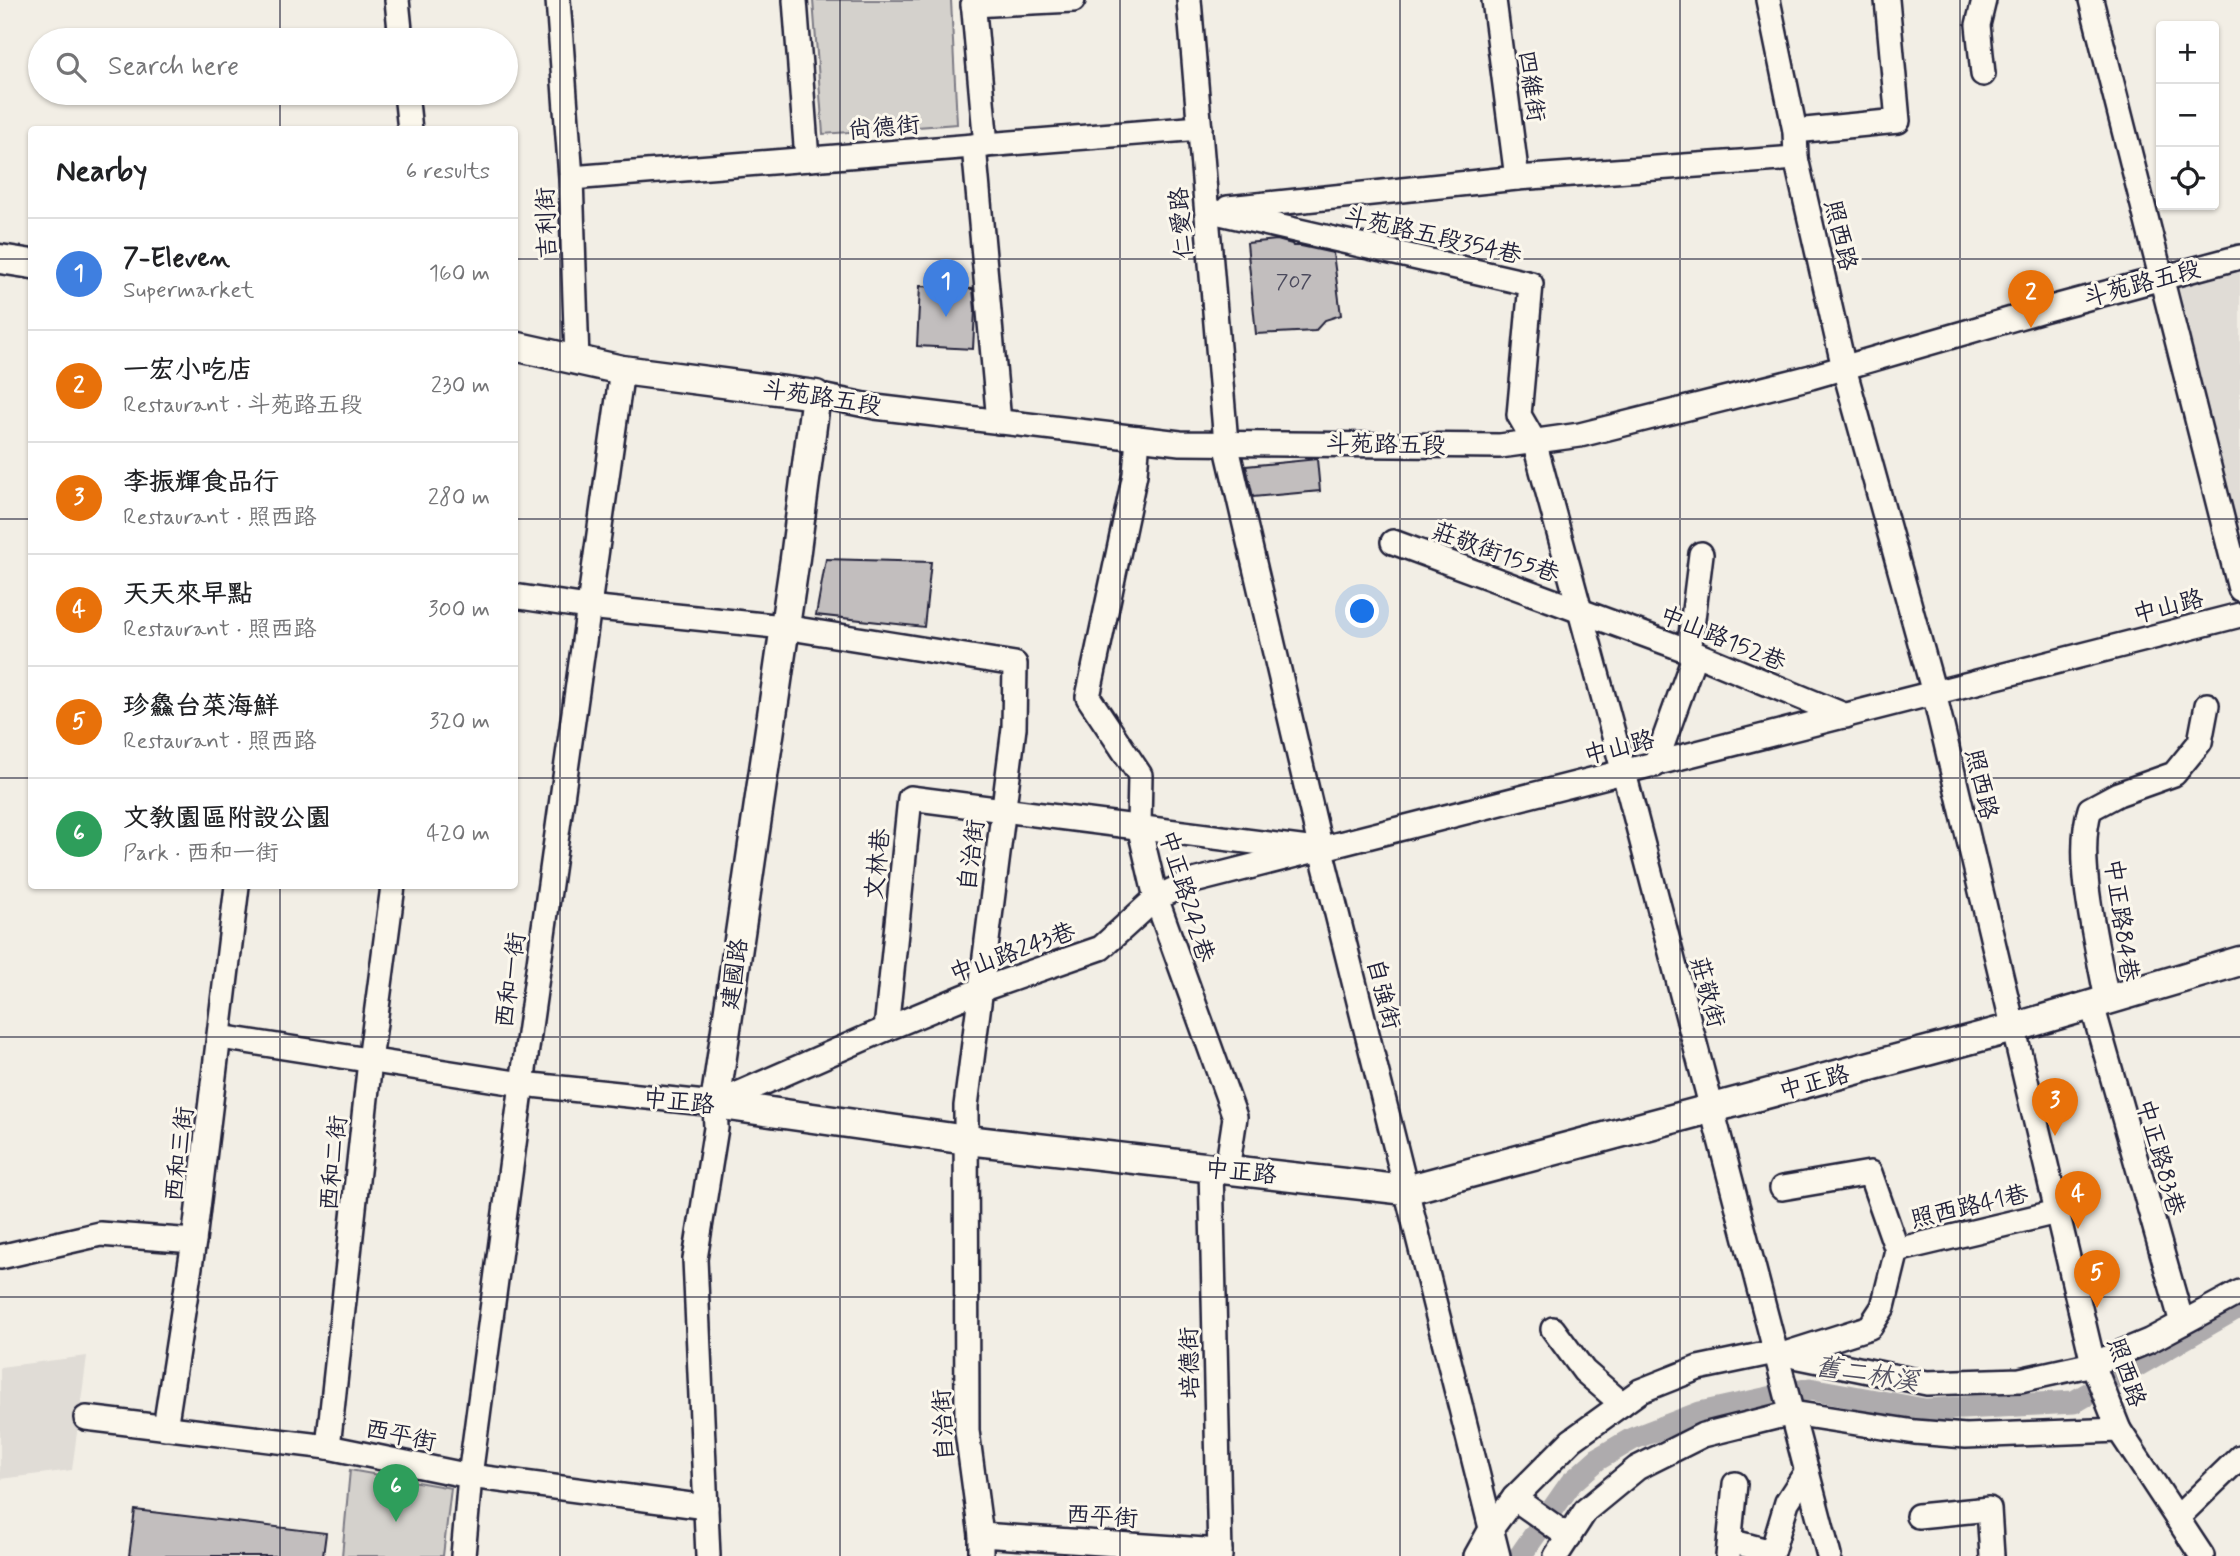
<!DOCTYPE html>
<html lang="en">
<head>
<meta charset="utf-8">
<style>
	:root { --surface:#fff; --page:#f6f6f6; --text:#202124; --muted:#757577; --line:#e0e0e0; --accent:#c8321e }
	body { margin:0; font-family:Mynerve,"LXGW WenKai TC",sans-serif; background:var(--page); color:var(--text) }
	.controls { position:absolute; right:21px; top:21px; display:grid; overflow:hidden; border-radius:7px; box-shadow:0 2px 5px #0004 }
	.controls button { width:63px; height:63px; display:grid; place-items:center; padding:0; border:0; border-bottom:2px solid var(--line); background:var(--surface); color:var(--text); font:35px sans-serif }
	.you { position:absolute; left:1363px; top:612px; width:24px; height:24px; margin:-18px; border:5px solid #fff; border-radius:50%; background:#1a73e8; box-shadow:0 0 0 10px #1a73e833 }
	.badge { display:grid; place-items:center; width:46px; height:46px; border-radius:50%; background:var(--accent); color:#fff; font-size:23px; font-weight:700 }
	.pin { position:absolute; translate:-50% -58px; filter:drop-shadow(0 2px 4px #0008) }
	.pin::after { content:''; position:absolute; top:37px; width:24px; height:21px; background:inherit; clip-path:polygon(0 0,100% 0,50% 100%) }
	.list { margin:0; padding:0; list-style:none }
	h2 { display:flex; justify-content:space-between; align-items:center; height:91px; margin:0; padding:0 28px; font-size:30px }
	h2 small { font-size:23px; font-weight:400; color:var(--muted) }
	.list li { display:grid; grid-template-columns:46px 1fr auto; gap:21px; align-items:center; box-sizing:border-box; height:112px; padding:0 28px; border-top:2px solid var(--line) }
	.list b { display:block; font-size:26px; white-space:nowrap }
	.list p { margin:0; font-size:23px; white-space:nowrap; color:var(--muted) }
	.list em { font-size:23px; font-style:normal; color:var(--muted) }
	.icon { flex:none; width:38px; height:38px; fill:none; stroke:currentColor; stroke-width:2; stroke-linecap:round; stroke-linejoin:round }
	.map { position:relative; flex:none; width:2240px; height:1556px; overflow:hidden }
	.search { position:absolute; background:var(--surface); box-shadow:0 2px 5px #0004; left:28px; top:28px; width:490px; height:77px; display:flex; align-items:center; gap:18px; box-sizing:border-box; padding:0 24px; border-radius:38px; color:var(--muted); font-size:26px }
	.panel { position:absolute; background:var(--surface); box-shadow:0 2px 5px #0004; left:28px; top:126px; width:490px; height:763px; border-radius:7px }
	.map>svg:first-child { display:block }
	.built { fill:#e0dcd6 }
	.green { fill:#d4d1cc; stroke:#7b7a84; stroke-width:2 }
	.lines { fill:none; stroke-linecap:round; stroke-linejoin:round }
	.canal { stroke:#aeabad; stroke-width:23 }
	.building { fill:#c2bebe; stroke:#22223b; stroke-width:2 }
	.minor-casing { stroke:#22223b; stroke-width:28 }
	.major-casing { stroke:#22223b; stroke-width:33 }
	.minor { stroke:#fbf7ec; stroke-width:23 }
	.major { stroke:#fbf7ec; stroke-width:28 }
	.grid { fill:none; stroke:#22223b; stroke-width:2; stroke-opacity:0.55 }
	.labels { text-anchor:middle; stroke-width:6; stroke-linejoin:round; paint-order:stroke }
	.number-label { font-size:21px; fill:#4a495c }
	.street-label { font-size:24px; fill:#22223b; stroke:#fbf7ec }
	.water-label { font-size:26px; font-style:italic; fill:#535263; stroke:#fbf7ec }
</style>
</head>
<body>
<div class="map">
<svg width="2240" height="1556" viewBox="0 0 2240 1556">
	<rect width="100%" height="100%" fill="#f2eee5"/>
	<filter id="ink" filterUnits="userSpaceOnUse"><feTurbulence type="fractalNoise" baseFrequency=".0143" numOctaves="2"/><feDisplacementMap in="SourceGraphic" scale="14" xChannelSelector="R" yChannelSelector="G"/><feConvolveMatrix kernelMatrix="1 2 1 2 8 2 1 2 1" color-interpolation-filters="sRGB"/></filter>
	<g filter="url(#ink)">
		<g class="built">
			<path d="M2240,272V549L2179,288Z"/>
			<path d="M87,1356L72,1470L0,1479V1367Z"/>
		</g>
		<g class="green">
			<path d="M813,0H951L957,124L823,134Z"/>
			<path d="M350,1470L451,1488L443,1556H342Z"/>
		</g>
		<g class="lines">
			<path class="canal" d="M1520,1556L1571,1483L1598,1459L1632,1439L1700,1413L1810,1389L1925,1410L2074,1402L2240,1306"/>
		</g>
		<g class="building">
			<path d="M1277,240L1292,244L1293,246H1301L1333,253L1341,315L1325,320L1315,331L1256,334L1247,243Z"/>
			<path d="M920,286L973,289L975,310L973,349L917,346Z"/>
			<path d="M1317,459L1320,491L1253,497L1246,466Z"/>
			<path d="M826,559L931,562L924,627L816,615Z"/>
			<path d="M135,1510L326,1533L323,1556H129Z"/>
		</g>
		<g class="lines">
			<g class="minor-casing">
				<g id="minor">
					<path d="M397,0L401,40"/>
					<path d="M558,0L571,178L577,360"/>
					<path d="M795,0L807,159"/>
					<path d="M973,0L986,145"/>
					<path d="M1189,0L1226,443L1321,850L1498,1556"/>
					<path d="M1494,0L1517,178"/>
					<path d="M1768,0L1795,131L1796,158L1844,368L1934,693L2094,1367L2119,1430L2202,1556"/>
					<path d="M2091,0L2240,589"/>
					<path d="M973,5L1073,0"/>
					<path d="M1983,74L1978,25L1984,0"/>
					<path d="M406,93L410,130"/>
					<path d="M1795,131L1898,121L1887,0"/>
					<path d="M974,146L999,422"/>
					<path d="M571,178L1200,128"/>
					<path d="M1228,208L1517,178L1796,158"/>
					<path d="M1207,210L1531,284L1519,415L1534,441L1624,773L1829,1556"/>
					<path d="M816,395L875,407L1180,443L1500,446L1580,435L1811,377L2043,310L2240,257"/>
					<path d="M1138,438L1135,474L1088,697L1140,775L1139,826L1156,898L1235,1117L1227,1170"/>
					<path d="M1393,542L1689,651L1846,716"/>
					<path d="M514,596L588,607L784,627L1015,664L1014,728L966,1106L967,1431L981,1535V1556"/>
					<path d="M1655,765L1692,662L1689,651L1701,554"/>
					<path d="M2107,1000C2098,949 2074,858 2090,809L2118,794L2174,774L2200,742L2207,705"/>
					<path d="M2092,1005L2182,1323"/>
					<path d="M886,1029L910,798L1308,849"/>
					<path d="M220,1037L522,1084L715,1104L886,1029L980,990L1101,948L1156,898L1190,882L2240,615"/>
					<path d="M1211,1168L1220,1556"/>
					<path d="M1782,1188L1870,1173L1897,1250L2057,1212"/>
					<path d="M0,1257L100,1234L194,1241"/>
					<path d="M1553,1329L1584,1371L1622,1404"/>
					<path d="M1788,1353L1870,1327L1883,1307L1897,1250"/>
					<path d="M86,1418L328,1447L470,1476L706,1507"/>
					<path d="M165,1428L194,1241L237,886"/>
					<path d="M328,1447L370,1061L393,886"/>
					<path d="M1514,1498L1569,1537"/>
					<path d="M1918,1516L1989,1509L1992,1556"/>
					<path d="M2177,1518L2240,1457"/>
					<path d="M981,1535L1220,1551"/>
					<path d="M1730,1541L1772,1552L1787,1502L1807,1471"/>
					<path d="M463,1556L470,1476L522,1084L622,370"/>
					<path d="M708,1556L695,1259L716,1128L715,1104"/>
					<path d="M1476,1556L1491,1529L1514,1498L1572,1440L1640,1391L1698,1368L1775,1352L1927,1383L2020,1380L2093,1364L2149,1341L2240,1292"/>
					<path d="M1556,1556L1586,1510L1637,1468L1703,1435L1792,1413L1915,1432L1966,1436L2119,1430"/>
					<path d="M1728,1556L1735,1484"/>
				</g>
			</g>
			<g class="major-casing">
				<g id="major">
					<path d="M0,259L32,264"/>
					<path d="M514,346L622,370L816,395L795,558L715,1104L967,1140L1406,1190L2013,1028L2240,961"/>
				</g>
			</g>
			<use href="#minor" class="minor"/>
			<use href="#major" class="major"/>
		</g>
	</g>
	<path class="grid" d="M280,0V40M560,0V1556M840,0V1556M1120,0V1556M1400,0V1556M1680,0V1556M1960,0V1556M280,93V130M0,259H32M514,259H2240M0,519H32M514,519H2240M0,778H32M514,778H2240M280,886V1556M0,1037H2240M0,1297H2240"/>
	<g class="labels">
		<g class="number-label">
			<text x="1294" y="288">707</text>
		</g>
		<g class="street-label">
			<text transform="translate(1532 86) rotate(82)" y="8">四維街</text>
			<text transform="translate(884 127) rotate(-5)" y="8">尚德街</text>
			<text transform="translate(546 223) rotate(-92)" y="8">吉利街</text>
			<text transform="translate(1181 223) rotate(-95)" y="8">仁愛路</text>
			<text transform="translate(1433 235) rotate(13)" y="8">斗苑路五段354巷</text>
			<text transform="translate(1841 235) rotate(77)" y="8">照西路</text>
			<text transform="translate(2142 283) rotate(-15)" y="8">斗苑路五段</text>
			<text transform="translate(822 397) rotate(9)" y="8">斗苑路五段</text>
			<text transform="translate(1386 444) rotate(1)" y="8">斗苑路五段</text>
			<text transform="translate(1496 552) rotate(20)" y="8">莊敬街155巷</text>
			<text transform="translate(2168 606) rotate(-14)" y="8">中山路</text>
			<text transform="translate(1723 638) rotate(22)" y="8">中山路152巷</text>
			<text transform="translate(1619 747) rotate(-14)" y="8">中山路</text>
			<text transform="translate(1982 784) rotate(77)" y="8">照西路</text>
			<text transform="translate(971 855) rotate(-83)" y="8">自治街</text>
			<text transform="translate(877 864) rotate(-84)" y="8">文林巷</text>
			<text transform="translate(1187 896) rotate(73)" y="8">中正路242巷</text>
			<text transform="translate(2122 920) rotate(82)" y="8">中正路84巷</text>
			<text transform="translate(1012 952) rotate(-20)" y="8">中山路243巷</text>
			<text transform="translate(734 974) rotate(-82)" y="8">建國路</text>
			<text transform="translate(510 980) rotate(-82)" y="8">西和一街</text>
			<text transform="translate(1708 992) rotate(75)" y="8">莊敬街</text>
			<text transform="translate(1384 994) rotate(76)" y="8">自強街</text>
			<text transform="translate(1814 1082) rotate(-15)" y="8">中正路</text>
			<text transform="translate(679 1101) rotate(6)" y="8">中正路</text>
			<text transform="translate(179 1154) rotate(-83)" y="8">西和三街</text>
			<text transform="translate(2161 1157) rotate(74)" y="8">中正路83巷</text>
			<text transform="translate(333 1163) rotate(-84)" y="8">西和二街</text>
			<text transform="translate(1241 1171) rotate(6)" y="8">中正路</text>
			<text transform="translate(1969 1206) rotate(-13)" y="8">照西路41巷</text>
			<text transform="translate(1189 1363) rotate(-91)" y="8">培德街</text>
			<text transform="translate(2127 1372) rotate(71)" y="8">照西路</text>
			<text transform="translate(943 1425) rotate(-93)" y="8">自治街</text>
			<text transform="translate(401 1435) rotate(12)" y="8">西平街</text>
			<text transform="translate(1102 1516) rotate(4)" y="8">西平街</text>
		</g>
		<g class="water-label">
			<text transform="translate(1867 1373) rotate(9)" y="9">舊二林溪</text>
		</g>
	</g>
</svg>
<div class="controls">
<button>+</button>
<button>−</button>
<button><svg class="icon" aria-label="locate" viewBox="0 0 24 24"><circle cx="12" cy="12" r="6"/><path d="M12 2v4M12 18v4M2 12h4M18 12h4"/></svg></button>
</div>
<div class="you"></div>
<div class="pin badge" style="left:946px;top:317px;background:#3f7fe0">1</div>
<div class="pin badge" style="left:2031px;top:328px;background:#e8710a">2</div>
<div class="pin badge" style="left:2055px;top:1136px;background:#e8710a">3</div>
<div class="pin badge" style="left:2078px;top:1229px;background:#e8710a">4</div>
<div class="pin badge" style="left:2097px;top:1308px;background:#e8710a">5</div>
<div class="pin badge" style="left:396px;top:1522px;background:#2e9e5b">6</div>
<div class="search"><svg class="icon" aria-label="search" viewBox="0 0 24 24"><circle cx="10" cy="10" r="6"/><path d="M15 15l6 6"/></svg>Search here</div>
<section class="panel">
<h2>Nearby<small>6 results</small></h2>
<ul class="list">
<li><span class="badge" style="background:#3f7fe0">1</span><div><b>7-Eleven</b><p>Supermarket</p></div><em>160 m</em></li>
<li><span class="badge" style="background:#e8710a">2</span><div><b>一宏小吃店</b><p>Restaurant · 斗苑路五段</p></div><em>230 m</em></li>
<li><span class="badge" style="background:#e8710a">3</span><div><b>李振輝食品行</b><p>Restaurant · 照西路</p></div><em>280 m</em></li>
<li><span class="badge" style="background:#e8710a">4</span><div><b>天天來早點</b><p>Restaurant · 照西路</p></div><em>300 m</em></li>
<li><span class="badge" style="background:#e8710a">5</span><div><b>珍鱻台菜海鮮</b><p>Restaurant · 照西路</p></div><em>320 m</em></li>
<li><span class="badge" style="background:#2e9e5b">6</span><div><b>文教園區附設公園</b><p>Park · 西和一街</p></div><em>420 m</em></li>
</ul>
</section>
</div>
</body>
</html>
